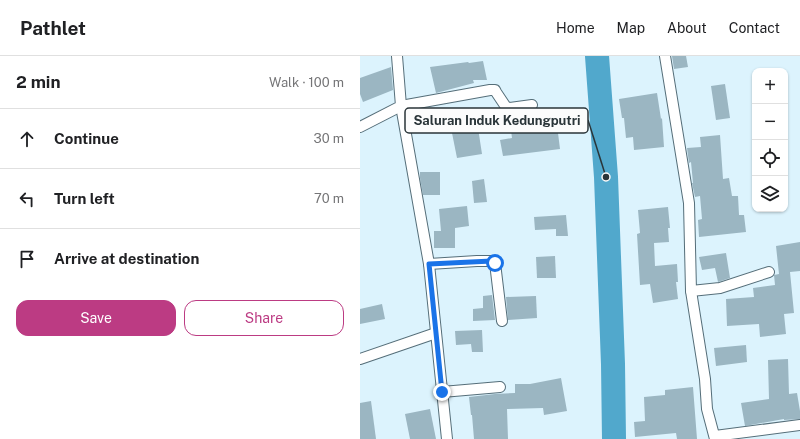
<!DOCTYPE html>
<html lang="en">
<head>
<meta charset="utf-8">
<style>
	:root { --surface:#fff; --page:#f2f2f2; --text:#202124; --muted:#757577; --line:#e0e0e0; --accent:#bc3b83 }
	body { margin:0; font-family:"Public Sans",sans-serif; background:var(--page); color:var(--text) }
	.controls { position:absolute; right:12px; top:12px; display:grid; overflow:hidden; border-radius:8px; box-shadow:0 1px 3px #0004 }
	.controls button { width:36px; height:36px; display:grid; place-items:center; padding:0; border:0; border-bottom:1px solid var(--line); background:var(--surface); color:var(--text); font:20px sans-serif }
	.stop { position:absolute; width:12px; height:12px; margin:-9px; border:3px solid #1a73e8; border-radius:50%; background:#fff }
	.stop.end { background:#1a73e8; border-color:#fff; box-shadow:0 1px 4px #0008 }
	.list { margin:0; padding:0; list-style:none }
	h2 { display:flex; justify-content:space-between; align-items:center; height:52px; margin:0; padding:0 16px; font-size:17px }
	h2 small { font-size:13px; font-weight:400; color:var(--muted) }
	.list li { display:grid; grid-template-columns:26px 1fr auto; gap:12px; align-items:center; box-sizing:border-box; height:60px; padding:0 16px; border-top:1px solid var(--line) }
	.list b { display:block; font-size:15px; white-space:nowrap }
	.list em { font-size:13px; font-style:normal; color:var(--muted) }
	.actions { display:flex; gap:8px; padding:12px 16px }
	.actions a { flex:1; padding:9px 0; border:1px solid var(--accent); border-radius:12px; text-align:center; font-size:14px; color:var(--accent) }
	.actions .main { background:var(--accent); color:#fff }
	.icon { flex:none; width:22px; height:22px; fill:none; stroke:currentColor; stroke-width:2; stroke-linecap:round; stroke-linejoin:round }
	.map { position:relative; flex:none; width:440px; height:383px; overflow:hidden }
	header { display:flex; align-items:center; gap:24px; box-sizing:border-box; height:56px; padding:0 20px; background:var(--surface); border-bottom:1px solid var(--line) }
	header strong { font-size:19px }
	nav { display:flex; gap:22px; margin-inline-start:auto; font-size:14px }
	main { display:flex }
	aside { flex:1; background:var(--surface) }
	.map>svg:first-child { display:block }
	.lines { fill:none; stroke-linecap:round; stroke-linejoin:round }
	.river { stroke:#51a8cc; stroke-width:24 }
	.building { fill:#9bb6c2 }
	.street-casing { stroke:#556e79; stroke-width:12 }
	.street { stroke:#fff; stroke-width:10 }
	.route { stroke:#1a73e8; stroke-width:5 }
	.leader { fill:none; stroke:#2a3539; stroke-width:1.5 }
	.callout-dot { fill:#2a3539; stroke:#fcfcfc; stroke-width:1.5 }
	.callout { fill:#fcfcfc; stroke:#2a3539; stroke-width:1.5 }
	.callout-label { font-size:13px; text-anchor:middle; font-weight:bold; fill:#2a3539 }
</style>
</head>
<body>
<header>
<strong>Pathlet</strong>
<nav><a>Home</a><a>Map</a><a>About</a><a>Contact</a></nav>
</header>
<main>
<aside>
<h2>2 min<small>Walk · 100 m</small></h2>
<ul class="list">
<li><svg class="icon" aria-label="ahead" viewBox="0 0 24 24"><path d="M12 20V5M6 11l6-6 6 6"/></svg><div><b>Continue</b></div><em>30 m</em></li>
<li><svg class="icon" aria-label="left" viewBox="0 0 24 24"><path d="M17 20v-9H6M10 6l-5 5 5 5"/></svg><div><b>Turn left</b></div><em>70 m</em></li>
<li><svg class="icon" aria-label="arrive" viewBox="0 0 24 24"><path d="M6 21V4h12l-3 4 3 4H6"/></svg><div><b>Arrive at destination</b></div></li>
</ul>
<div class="actions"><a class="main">Save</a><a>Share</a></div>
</aside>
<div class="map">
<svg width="440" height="383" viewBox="0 0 440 383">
	<rect width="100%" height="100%" fill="#dcf3fd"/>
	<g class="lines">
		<path class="river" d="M237,0L246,121L253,308L254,383"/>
	</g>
	<g class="building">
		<path d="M312,0H326L328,11L314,13Z"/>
		<path d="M123,5L127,24H113L114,27L76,37L70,11L108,6L109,7Z"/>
		<path d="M31,11L33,34L3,46L0,38V22Z"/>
		<path d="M365,28L370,62L356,64L351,30Z"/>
		<path d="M297,37L301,63L302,62L304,91L274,94L273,81L266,82L264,62H262L259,43Z"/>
		<path d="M195,53L200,93L143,100L140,84L152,82L149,59Z"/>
		<path d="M118,72L122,98L97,102L92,77Z"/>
		<path d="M360,79L363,123L369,122L372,140H378L379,159H384L386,176L339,181L338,164L342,163L340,140L335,141L332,127H333L331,106L329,107L327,92L341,91L340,81Z"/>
		<path d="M60,116H80V139H63L60,122Z"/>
		<path d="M124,123L127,146L114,147L112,125Z"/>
		<path d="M107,150L109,170L95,172V192H74V175H81L79,153Z"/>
		<path d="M308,151L310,172H308L309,186L294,187L295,210L317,208L318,226H316L318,243L293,247L290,228L280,229L277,178L280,177L278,154Z"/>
		<path d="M206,159L208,180H196V173L175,174L174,161Z"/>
		<path d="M440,186V215L430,216L434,257L424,258L426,278L400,281L399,268L367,270L366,243L394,241L393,232L415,229L414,219L419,218L416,190Z"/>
		<path d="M366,197L370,222L358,226L355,212L342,214L339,201Z"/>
		<path d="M195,200L196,222H177L176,201Z"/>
		<path d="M132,239L135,264L113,265V253L123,252V240Z"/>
		<path d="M176,240L177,262L148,264L146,241Z"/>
		<path d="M22,248L25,263L0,268V253Z"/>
		<path d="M122,274L123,296H112L111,288L96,289L95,275Z"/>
		<path d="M386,289L387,306L356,310L354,292Z"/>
		<path d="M428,303L429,338L437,337L440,355V363L424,364V363L385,370L381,347L409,343L408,304Z"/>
		<path d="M201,322L207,355L184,359L183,352L147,353L148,383H114L112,359H111L109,341L135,338L155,337V328H170Z"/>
		<path d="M333,331L337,383H317L316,377L275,381L274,366L285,365L284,341L305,339V334Z"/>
		<path d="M11,345L16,383H0V347Z"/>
		<path d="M70,353L76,383H50L45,358Z"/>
	</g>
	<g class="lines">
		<g class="street-casing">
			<g id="street">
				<path d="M305,0L329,147L331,235L345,323L347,353L355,383"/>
				<path d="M0,71L41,50L37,0"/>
				<path d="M69,208L117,205H134L135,207L142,265"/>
				<path d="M331,235L360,232L409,216"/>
				<path d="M0,303L76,277"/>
				<path d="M82,336L140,331"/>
				<path d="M355,380L440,369"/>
				<path d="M87,383L69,208L41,50L130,34H135L136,36L146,51L150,52L172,49"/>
			</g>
		</g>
		<use href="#street" class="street"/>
	</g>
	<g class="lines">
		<path class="route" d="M82,336L69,208L132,205L135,207"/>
	</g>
	<path class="leader" d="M246 121L228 64"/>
	<circle class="callout-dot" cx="246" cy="121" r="4"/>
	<rect class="callout" x="45" y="52" width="183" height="25" rx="4"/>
	<g class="callout-label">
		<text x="137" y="69">Saluran Induk Kedungputri</text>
	</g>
</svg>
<div class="controls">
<button>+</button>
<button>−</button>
<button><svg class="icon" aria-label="locate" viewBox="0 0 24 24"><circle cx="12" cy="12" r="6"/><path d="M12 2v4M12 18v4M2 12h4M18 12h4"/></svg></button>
<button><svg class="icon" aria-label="layers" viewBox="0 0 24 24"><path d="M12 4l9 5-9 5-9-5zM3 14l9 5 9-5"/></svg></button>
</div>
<div class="stop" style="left:135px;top:207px"></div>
<div class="stop end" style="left:82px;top:336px"></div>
</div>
</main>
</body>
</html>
